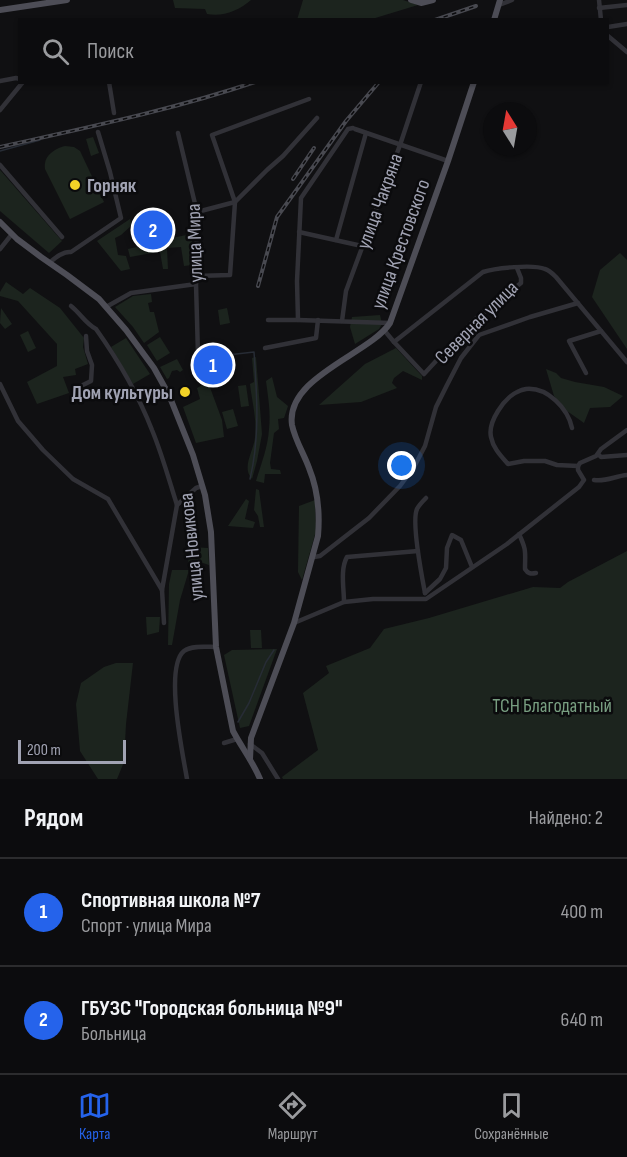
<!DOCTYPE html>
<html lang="ru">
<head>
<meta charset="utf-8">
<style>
	:root { --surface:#0c0c0e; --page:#151517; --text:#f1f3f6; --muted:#9a9b9e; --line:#2c2c2e; --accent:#2563eb }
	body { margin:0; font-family:"Sofia Sans Condensed",sans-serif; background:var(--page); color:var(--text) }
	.compass { position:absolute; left:483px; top:102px; width:54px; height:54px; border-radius:50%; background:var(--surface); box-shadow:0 2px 4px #0004; rotate:349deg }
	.scale { position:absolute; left:18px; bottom:15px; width:108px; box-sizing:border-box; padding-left:6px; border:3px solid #a1a3b3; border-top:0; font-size:16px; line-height:21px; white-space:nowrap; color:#a1a3b3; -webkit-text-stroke:4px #0b0b0d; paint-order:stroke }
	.you { position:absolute; left:402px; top:466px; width:21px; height:21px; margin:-15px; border:4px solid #fff; border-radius:50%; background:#1a73e8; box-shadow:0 0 0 9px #1a73e833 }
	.badge { display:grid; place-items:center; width:39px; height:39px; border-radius:50%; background:var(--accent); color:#fff; font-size:20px; font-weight:700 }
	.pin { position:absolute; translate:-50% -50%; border:3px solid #fff; box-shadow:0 2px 6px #0006 }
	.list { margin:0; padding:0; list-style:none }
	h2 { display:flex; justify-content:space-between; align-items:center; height:78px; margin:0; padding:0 24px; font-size:26px }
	h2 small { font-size:20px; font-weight:400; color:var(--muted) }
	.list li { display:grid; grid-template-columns:39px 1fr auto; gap:18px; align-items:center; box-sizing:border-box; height:108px; padding:0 24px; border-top:2px solid var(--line) }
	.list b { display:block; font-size:22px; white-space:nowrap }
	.list p { margin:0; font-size:20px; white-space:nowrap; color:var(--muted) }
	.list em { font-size:20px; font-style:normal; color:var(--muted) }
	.icon { flex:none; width:33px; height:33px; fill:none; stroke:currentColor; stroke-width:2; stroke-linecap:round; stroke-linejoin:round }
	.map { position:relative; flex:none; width:627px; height:779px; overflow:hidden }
	.search { position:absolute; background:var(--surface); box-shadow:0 2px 4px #0004; left:18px; right:18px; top:18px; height:66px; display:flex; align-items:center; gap:15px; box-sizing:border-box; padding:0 21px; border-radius:0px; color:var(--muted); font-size:22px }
	.sheet { height:294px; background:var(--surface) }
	nav { display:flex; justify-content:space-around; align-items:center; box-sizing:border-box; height:84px; border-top:2px solid var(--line); background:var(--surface); font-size:16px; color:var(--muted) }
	nav a { display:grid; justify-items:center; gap:3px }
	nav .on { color:var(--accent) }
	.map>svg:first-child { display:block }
	.green { fill:#1c241e }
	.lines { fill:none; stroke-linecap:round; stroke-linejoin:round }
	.stream { stroke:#272c35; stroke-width:1.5 }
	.minor { stroke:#313137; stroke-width:4.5 }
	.major { stroke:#4d4d56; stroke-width:6 }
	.rail-casing { stroke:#484950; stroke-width:4 }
	.rail { stroke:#0b0b0d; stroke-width:1.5; stroke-dasharray:4.5; stroke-linecap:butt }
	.poi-dot { fill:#f3d327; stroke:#0b0b0d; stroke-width:2 }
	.labels { text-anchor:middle; stroke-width:5; stroke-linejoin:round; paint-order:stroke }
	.poi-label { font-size:20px; font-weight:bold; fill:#a1a3b3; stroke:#0b0b0d; text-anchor:start }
	.street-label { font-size:20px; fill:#a1a3b3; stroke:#0b0b0d }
	.park-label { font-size:20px; fill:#789e81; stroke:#0b0b0d }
</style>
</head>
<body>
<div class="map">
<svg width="627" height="779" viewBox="0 0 627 779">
	<rect width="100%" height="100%" fill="#101012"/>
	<g class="green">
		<path d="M173,0H251C238,11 223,17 207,14L205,9L175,8Z"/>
		<path d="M303,0H403L418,5L372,19L297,20Z"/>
		<path d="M93,137L99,153L91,156L86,139Z"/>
		<path d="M65,146L74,147L80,151L104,202L70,219L45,169C43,156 54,149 65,146Z"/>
		<path d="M0,170L62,241L49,253L0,211Z"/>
		<path d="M130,219L132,225L121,235L115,238L118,255L126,256L130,269L121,271L97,241Z"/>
		<path d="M192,234V265L184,266L181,247L167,248L168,269H163L159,246L166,239Z"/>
		<path d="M157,244L158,252L130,257L128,249L137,247L138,248Z"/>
		<path d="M620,253L627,260V349L592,297L600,270Z"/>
		<path d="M6,282L23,294L30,288L60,308L84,338L83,347L88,364L75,369L76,375L63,377L69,393L37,404L27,382L57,366V344L18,301L0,296V292Z"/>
		<path d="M151,294L152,302L148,303L150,312H154L159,332L144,343L133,327L115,307L133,296Z"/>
		<path d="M1,308L12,324L5,329L0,323Z"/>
		<path d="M227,308L230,323L220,325L218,310Z"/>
		<path d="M380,315L382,324L379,329L355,344L350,327L352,317Z"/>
		<path d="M28,331L36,348L28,352L20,335Z"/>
		<path d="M160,337L170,353L157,361L147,345Z"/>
		<path d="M126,338L150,374L133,384L111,347Z"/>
		<path d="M396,348L422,376V380L403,371L394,378L392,383L397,388L361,402L319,405L365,364Z"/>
		<path d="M256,357L262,434L257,461L252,479C241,467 254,451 255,437C257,419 252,402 250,384L254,382L252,358Z"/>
		<path d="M177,359L183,370L180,372L177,370L172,371L169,378L167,379L160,367Z"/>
		<path d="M546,369L556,373L561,378L575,382L604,387L623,396L610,407L590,408L584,423L567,411L554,396Z"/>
		<path d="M272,377L277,397L288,406L284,418L278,419L279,429L274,433L270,463L271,469L280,470L281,474H265L264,483L256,481C261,464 268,447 269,429C271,413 268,397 266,381Z"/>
		<path d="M208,382L222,420L224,437L196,443L183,407L200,399L197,388Z"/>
		<path d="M246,385L249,406L241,407L238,386Z"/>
		<path d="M233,409L238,426L227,429L222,412Z"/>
		<path d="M256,489L259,490L264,527H260L258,516L254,510Z"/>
		<path d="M246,499L249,501L245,519L255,522L253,528L228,526Z"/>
		<path d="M315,500L316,531L302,580L298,572L299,506Z"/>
		<path d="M190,547L208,548L209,565L200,562L188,564Z"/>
		<path d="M627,551V779H283L282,777L318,750L303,693L329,673L326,666L370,648L384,629L429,618L533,587L560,588L568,582Z"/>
		<path d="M172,570H189L180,600L172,645H168L169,584Z"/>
		<path d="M146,617H160L159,632L147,635Z"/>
		<path d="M250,630H261L262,648H251Z"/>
		<path d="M277,649L249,726L240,728L224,655L232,650Z"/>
		<path d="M116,663H133L126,724L124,762L117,779H98L80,751L76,704L81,683L104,667Z"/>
	</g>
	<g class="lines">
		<g class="stream">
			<path d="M0,151L40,140"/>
			<path d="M201,358L254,352C257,395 260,437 250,479"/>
			<path d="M238,722L249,703L266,662L274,650"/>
		</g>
		<g class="minor">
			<path d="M599,0L601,20"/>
			<path d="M499,5L512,0"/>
			<path d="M599,8L627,5"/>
			<path d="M608,27L627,24"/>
			<path d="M608,36L627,52"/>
			<path d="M0,81L16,78L20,79"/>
			<path d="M109,82L114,113"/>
			<path d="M0,110L23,82"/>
			<path d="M355,129L448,161"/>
			<path d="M178,133L197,212L196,284L198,355"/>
			<path d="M0,165L62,237"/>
			<path d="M197,212L235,202L267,170L283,156L317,118"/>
			<path d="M299,232L362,246"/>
			<path d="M336,240L366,133"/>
			<path d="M0,249L12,234"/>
			<path d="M49,263C55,258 63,251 71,252L121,218L110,172L98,132"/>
			<path d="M196,276L230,275L235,202L212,135L309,99"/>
			<path d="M71,306C80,313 86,324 96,329C118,360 138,394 152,430C162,454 169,480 177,505"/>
			<path d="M106,307L131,293L196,284"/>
			<path d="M268,320H298L390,323"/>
			<path d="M298,320L297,281L301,198L348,129L353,128"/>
			<path d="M342,321L346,291L400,145L421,82"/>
			<path d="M384,330L394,342L483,272C495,268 533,264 545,269C549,270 553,274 556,277L627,362"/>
			<path d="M394,342L424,374L474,320L521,283V278L517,268"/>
			<path d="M265,348L316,338L318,320"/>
			<path d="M586,373L569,341L601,331"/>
			<path d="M0,384L18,421L43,450L73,479L108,499L162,590"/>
			<path d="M83,385L91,381L92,365L87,351L86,336"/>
			<path d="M572,428C568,409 548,387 526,389C514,391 504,401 498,411C493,419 489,428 491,437C493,448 501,456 508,464L524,461H545L557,465L578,466"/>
			<path d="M598,454L601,457L627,455"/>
			<path d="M578,466L580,463L596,456L601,449L627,430"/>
			<path d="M594,480C606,482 615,476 627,475"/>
			<path d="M519,534C527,551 525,552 525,569C528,574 531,574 536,573"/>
			<path d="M314,557L320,556L369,518L400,486L414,467L425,446L436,407L447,385L461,358L479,335L530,317L578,303"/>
			<path d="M425,593L440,579L446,568L447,548L452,535L461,540L472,567"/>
			<path d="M425,593C422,577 411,522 417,509C419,505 423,501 426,498"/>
			<path d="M344,602C344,589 340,569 347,557L418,551"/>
			<path d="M164,623L162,590L177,505L196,488L202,486"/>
			<path d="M294,623L344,602L373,599H426L507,544L579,487L584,480L578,470V466"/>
			<path d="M224,743L237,739"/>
			<path d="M250,744L262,753L278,779"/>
			<path d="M187,779C183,755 164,667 184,651C192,645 207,647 216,647"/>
		</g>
		<g class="major">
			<path d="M411,0L421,3L433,0"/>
			<path d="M0,10L67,0"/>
			<path d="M494,20L500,0"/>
			<path d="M0,222L17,239L41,257L67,275L99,299L126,330L154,368L169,395L193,455L205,495L211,532L216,647L233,731C242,748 253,762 260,779"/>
			<path d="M250,759L251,738L294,623L318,536C320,513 318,490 309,468C304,454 295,440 292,425C285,377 370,354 390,323L448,161L474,82"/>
		</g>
		<g class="rail-casing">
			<g id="rail">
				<path d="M435,20L476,6"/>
				<path d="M0,147C85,128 172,110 255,82"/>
				<path d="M293,179L314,148"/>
				<path d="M258,286L277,217L346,121L379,82"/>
			</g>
		</g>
		<use href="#rail" class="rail"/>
	</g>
	<g class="poi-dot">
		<circle cx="75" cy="185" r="6"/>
		<circle cx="185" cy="392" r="6"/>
	</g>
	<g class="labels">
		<g class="poi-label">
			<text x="87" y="192">Горняк</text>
			<text x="173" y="399" text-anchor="end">Дом культуры</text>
		</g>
		<g class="street-label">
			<text transform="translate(379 201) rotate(-70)" y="7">улица Чакряна</text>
			<text transform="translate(194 243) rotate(-92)" y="7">улица Мира</text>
			<text transform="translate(400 244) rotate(-70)" y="7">улица Крестовского</text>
			<text transform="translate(476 322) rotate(-45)" y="7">Северная улица</text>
			<text transform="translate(191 547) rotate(-96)" y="7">улица Новикова</text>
		</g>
		<g class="park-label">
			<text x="552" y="712">ТСН Благодатный</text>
		</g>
	</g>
</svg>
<svg class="compass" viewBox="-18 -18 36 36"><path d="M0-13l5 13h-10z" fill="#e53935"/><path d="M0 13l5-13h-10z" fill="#9a9b9e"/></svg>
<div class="scale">200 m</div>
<div class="you"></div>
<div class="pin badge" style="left:213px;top:365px">1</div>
<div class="pin badge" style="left:153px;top:230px">2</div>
<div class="search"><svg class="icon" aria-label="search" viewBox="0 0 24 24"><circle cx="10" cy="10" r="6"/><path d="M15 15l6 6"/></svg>Поиск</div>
</div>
<section class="sheet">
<h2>Рядом<small>Найдено: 2</small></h2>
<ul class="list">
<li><span class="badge">1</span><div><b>Спортивная школа №7</b><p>Спорт · улица Мира</p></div><em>400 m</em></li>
<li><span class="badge">2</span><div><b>ГБУЗС &quot;Городская больница №9&quot;</b><p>Больница</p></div><em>640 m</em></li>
</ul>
</section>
<nav>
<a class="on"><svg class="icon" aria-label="map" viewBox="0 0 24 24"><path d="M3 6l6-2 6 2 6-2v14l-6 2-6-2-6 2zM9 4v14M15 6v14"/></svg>Карта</a>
<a><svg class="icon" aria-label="directions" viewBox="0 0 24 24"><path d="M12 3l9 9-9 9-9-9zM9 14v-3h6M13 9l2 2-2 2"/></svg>Маршрут</a>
<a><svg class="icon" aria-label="saved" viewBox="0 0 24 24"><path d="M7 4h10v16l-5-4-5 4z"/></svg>Сохранённые</a>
</nav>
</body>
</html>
